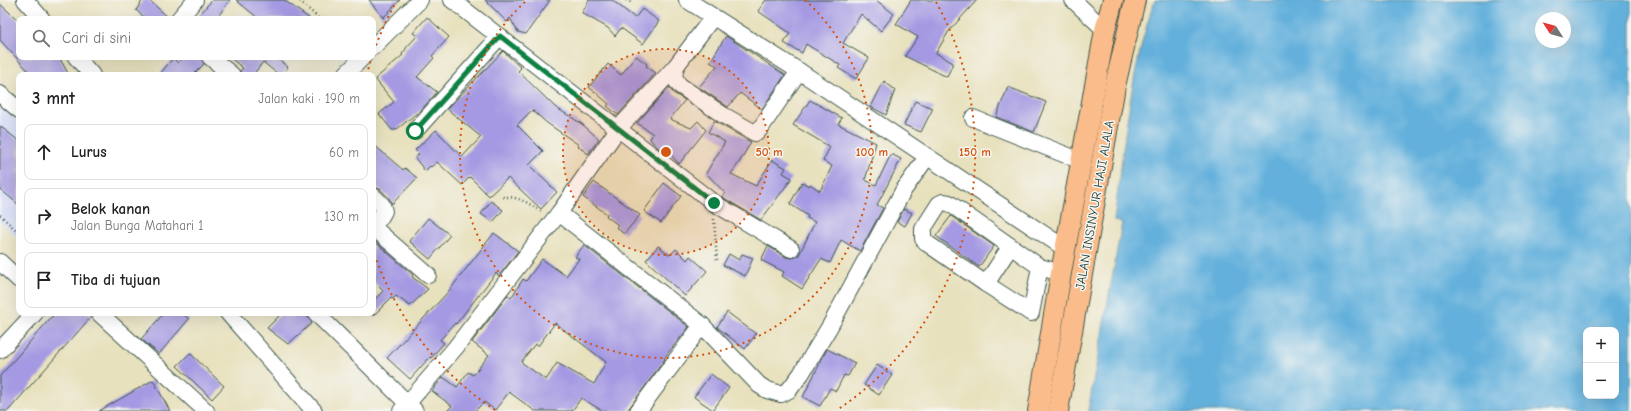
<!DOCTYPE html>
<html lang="id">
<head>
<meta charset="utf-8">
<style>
	:root { --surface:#fff; --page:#f2f2f2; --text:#202124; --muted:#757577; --line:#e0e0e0 }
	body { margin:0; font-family:"Comic Neue",sans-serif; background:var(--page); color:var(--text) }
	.controls { position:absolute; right:12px; bottom:12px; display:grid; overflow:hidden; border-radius:8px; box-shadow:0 4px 16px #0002 }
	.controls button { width:36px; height:36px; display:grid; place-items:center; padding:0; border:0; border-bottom:1px solid var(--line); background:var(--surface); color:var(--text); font:20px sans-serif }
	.compass { position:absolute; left:1535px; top:12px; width:36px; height:36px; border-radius:50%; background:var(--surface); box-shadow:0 4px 16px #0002; rotate:306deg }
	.stop { position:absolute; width:12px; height:12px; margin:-9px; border:3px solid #0b8043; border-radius:50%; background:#fff }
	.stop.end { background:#0b8043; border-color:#fff; box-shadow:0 1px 4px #0008 }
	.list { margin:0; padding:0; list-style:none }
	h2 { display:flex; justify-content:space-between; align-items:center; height:52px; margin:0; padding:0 16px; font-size:17px }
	h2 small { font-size:13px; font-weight:400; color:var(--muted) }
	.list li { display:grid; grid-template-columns:26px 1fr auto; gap:12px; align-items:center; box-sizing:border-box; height:56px; margin:0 8px 8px; padding:0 8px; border:1px solid var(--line); border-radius:8px }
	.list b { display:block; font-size:15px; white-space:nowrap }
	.list p { margin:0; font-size:13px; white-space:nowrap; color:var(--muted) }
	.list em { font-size:13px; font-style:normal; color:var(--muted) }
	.icon { flex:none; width:22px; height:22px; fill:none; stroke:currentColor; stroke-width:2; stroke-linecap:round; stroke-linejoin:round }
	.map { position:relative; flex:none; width:1631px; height:411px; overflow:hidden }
	.search { position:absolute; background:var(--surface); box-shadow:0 4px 16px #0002; left:16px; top:16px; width:360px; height:44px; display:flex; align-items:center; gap:10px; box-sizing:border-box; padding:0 14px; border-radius:8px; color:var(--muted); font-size:15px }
	.panel { position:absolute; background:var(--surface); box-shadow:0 4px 16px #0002; left:16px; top:72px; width:360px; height:244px; border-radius:8px }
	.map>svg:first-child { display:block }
	.built { fill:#d3d9f9 }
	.water { fill:#63b0dc; stroke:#417688; fill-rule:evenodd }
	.building { fill:#a499e2; fill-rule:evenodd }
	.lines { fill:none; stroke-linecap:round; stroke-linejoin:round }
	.minor-casing { stroke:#3d5649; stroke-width:18 }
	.major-casing { stroke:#3d5649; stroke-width:22 }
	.path { stroke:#3d5649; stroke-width:2.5; stroke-dasharray:1 3; stroke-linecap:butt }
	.minor { stroke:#fff; stroke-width:16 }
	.major { stroke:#fabc8b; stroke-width:20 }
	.route { stroke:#0b8043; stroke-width:5 }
	.ring { fill:none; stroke:#d45610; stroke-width:2; stroke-dasharray:2 4 }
	.labels { text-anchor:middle; stroke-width:3; stroke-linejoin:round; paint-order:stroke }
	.street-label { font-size:13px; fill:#1f3d34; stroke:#f6f6f2 }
	.centre { fill:#d45610; stroke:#f6f6f2; stroke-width:2 }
	.ring-label { font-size:12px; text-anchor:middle; font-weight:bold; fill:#d45610; stroke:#f6f6f2; stroke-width:3; stroke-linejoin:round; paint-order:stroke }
</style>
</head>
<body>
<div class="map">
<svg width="1631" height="411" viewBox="0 0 1631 411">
	<rect width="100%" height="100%" fill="#f6f6f2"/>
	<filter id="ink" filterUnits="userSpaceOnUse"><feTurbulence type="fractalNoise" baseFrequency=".025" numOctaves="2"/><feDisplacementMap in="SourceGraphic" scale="8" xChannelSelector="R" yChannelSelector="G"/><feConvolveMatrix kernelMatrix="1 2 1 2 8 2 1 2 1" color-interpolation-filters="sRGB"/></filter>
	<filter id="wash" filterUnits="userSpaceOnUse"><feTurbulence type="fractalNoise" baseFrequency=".012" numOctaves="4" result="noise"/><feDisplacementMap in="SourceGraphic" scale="16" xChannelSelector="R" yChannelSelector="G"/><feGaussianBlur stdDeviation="0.9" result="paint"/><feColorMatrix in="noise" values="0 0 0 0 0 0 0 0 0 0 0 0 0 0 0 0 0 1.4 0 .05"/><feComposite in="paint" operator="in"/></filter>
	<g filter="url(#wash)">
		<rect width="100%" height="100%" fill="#e8e1bd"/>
		<path class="built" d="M0,106L19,122V239L0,222Z"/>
		<path class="water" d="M1155,0H1631V411H1088L1122,223L1114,221C1124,147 1130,71 1155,0ZM1541,18H1565V42H1541ZM1586,330H1616V396H1586Z"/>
		<g id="blocks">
			<g class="building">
				<path d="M143,0H149L170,19H146L136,10Z"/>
				<path d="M212,0H230L216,19H196Z"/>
				<path d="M236,0H284L310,19H259Z"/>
				<path d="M369,0H400L383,18Z"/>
				<path d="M485,0H550L526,34L518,32L510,18L507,22Z"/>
				<path d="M589,0H612L635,18L642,9L659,21L643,44L621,28L615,36L608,28L582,13Z"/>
				<path d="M766,0H876L894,14L881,31L861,14L843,43L869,58L856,79L838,68L840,65L806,44L802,53L784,43L790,33L758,11Z"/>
				<path d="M911,0H977L949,31L936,53L953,63L947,77L905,56L918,37L896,24Z"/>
				<path d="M0,4L19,21V57H59L69,75H32L0,40Z"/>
				<path d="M427,17L449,37L432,56L434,58L417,77L437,92L422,109L396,130H392L379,114L394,102L375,79L403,55L402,54L406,49V48L417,36L413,33Z"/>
				<path d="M726,36L785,75L762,109L740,93L728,107L699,87L717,66L710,62Z"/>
				<path d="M503,51L521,68L518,71L555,107L582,124L599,139L588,154L578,146L579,145L547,123L532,110L517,125L543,151L529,165L557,192L541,209L508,178L489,196L470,177L462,185L437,162L431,167L430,166L425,171L415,158L419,154L415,150L436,130L462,157L481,137L447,109Z"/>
				<path d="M636,56L647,64L646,66L656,73L618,115L607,106L609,104L589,87L608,64L621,75Z"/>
				<path d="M184,57H201L204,64L193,75H159L173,58L178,63Z"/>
				<path d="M229,57H275L288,67L282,75H279L263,62L253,75H241L240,71L243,68Z"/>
				<path d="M884,81L895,90L886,115L871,107Z"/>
				<path d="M669,87L673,93L685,100L670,119L691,128L698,121L706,130L679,164L663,146L660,149L656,146L650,139L653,134L637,123Z"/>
				<path d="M1008,87L1046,102L1034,132L996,117Z"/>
				<path d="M810,100L842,118L838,124L876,143L865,180L876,185L891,154L901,159L877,205L883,208L860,251L841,240L830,263L821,259L802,289L782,276L784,272L761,260L768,246L786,257L791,258L796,257L799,255L815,222L807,218L808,216L790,204L802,182L809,186L810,184L820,191L832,166L823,161L830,147L793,125Z"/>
				<path d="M915,101L933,108L921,132L904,125Z"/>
				<path d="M714,121L751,142L740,161L731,174L756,186L772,160L786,168L783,173L792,178L761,220L722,197L725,193L706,173L725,142L708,132Z"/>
				<path d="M0,126L19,141V205L0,189Z"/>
				<path d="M373,144L403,170L405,168L417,178L392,204L389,198L380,189L373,187Z"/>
				<path d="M594,182L640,215L624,234L616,227L618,225L606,216L607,214L583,197Z"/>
				<path d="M664,183L681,196L661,223L644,211Z"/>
				<path d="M491,201L503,210L493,222L481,214Z"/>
				<path d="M904,209L912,213L905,226L897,222Z"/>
				<path d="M951,216L994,246L979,267L936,236Z"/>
				<path d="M428,218L450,235L430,259L409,241Z"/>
				<path d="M494,233L518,251L499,276L496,273L456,324L455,323L440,340L444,343L431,358L430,357L410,379L387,358L448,292Z"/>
				<path d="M373,240L413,275L412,277L428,289L410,306L396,296L393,299L391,298L373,316V301L383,291L373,281Z"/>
				<path d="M584,245L689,327L664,358L665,359L627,411H603L581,398L572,411H535L509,392L495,410L484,402L475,411H447L452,406L432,391L443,377L457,387L468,372L473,375L489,355L472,342L508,295L511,298L523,279L526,281L542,259L566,276L579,259L575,257ZM555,323L606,362L594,384L557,363L546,380L521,362L535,344L538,346Z"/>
				<path d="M658,246L670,255L676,249L687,260L690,256L707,271L685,296L646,260Z"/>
				<path d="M729,254L739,260L742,254L753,258L745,276L723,265Z"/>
				<path d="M727,312L756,334L745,349L717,327Z"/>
				<path d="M55,313H90L91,317L8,411H0V376Z"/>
				<path d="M164,313H182L189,319L159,354L141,339Z"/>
				<path d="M282,313H305L312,323L288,344L267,328Z"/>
				<path d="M827,349L855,363L848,376L844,375L836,391L830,388L820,406L803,397Z"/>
				<path d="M190,353L224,386L212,399L177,366Z"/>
				<path d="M877,365L892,375L879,395L864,385Z"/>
				<path d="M711,374L729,388L713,410L694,397Z"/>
				<path d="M153,380L170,411H99Z"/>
			</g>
		</g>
	</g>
	<g filter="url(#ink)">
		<use href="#blocks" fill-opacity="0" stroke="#3d5649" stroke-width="1"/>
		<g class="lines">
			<g class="minor-casing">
				<g id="minor">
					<path d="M25,0L42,19"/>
					<path d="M452,0L714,203L791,249"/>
					<path d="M687,0L799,71L1066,249"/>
					<path d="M1073,0L1105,30"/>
					<path d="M179,19L195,0"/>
					<path d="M373,47L420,0"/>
					<path d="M76,57L92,75"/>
					<path d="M210,57L232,75"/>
					<path d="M676,66L674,77L679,85L723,115L755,133L760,129L799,71"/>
					<path d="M345,75L363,57"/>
					<path d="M0,94L19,110"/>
					<path d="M973,118L1081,161"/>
					<path d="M415,131L500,36"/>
					<path d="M373,196L382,205L384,211L380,218L373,225"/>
					<path d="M559,213L702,325L759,385L767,390L781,394L789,390L801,374L830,326L903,191L927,157"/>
					<path d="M373,227L428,275"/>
					<path d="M0,262L19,280"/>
					<path d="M1040,267L949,203L943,202L939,204L923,229V239L928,244L986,284L1031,313L1040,267L1061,273"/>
					<path d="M986,284L1010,247"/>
					<path d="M99,313L206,411"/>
					<path d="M228,313L314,411"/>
					<path d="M316,313L415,411"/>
					<path d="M0,350L35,313"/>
					<path d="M401,411L456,347L559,213L618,129L676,66L713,17"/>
					<path d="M638,411L702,325"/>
				</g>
			</g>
			<g class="major-casing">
				<g id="major">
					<path d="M1038,411L1061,273L1105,30L1113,0"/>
					<path d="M1058,411L1115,86L1135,0"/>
				</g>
			</g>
			<g class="path">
				<path d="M626,0L632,3"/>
				<path d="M300,1L319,19"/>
				<path d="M503,197C519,196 530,204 543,213"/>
				<path d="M0,215L19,233"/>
				<path d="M714,219L717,261"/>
			</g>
			<use href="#minor" class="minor"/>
			<use href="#major" class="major"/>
		</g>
	</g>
	<g class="lines" filter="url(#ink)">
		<path class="route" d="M415,131L500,36L714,203"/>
	</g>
	<circle cx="666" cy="152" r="103" fill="#d45610" fill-opacity=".12"/>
	<g class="ring">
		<circle cx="666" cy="152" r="103"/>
		<path d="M805 0A206 206 0 1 1 527 0"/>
		<path d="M495 410A309 309 0 0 1 374 253M367 75A309 309 0 0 1 371 59M374 51A309 309 0 0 1 396 2M936 2A309 309 0 0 1 837 410"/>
	</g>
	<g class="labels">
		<g class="street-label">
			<text transform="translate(1094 205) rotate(-80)" y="5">JALAN INSINYUR HAJI ALALA</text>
		</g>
	</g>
	<circle cx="666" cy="152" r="6" class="centre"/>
	<g class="ring-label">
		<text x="769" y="156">50 m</text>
		<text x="872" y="156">100 m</text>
		<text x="975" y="156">150 m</text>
	</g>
</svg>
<div class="controls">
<button>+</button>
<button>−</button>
</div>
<svg class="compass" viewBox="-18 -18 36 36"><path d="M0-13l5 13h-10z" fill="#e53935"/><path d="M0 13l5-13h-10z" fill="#757577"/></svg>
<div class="stop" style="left:415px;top:131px"></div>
<div class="stop end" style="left:714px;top:203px"></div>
<div class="search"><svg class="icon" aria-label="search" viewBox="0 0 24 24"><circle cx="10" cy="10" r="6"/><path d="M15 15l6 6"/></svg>Cari di sini</div>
<section class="panel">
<h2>3 mnt<small>Jalan kaki · 190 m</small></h2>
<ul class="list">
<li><svg class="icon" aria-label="ahead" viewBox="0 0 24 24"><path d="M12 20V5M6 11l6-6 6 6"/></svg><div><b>Lurus</b></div><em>60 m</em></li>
<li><svg class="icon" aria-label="right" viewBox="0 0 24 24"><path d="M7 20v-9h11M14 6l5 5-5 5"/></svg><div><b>Belok kanan</b><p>Jalan Bunga Matahari 1</p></div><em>130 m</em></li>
<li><svg class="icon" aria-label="arrive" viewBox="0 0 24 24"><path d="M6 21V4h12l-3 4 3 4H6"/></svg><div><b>Tiba di tujuan</b></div></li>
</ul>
</section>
</div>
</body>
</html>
